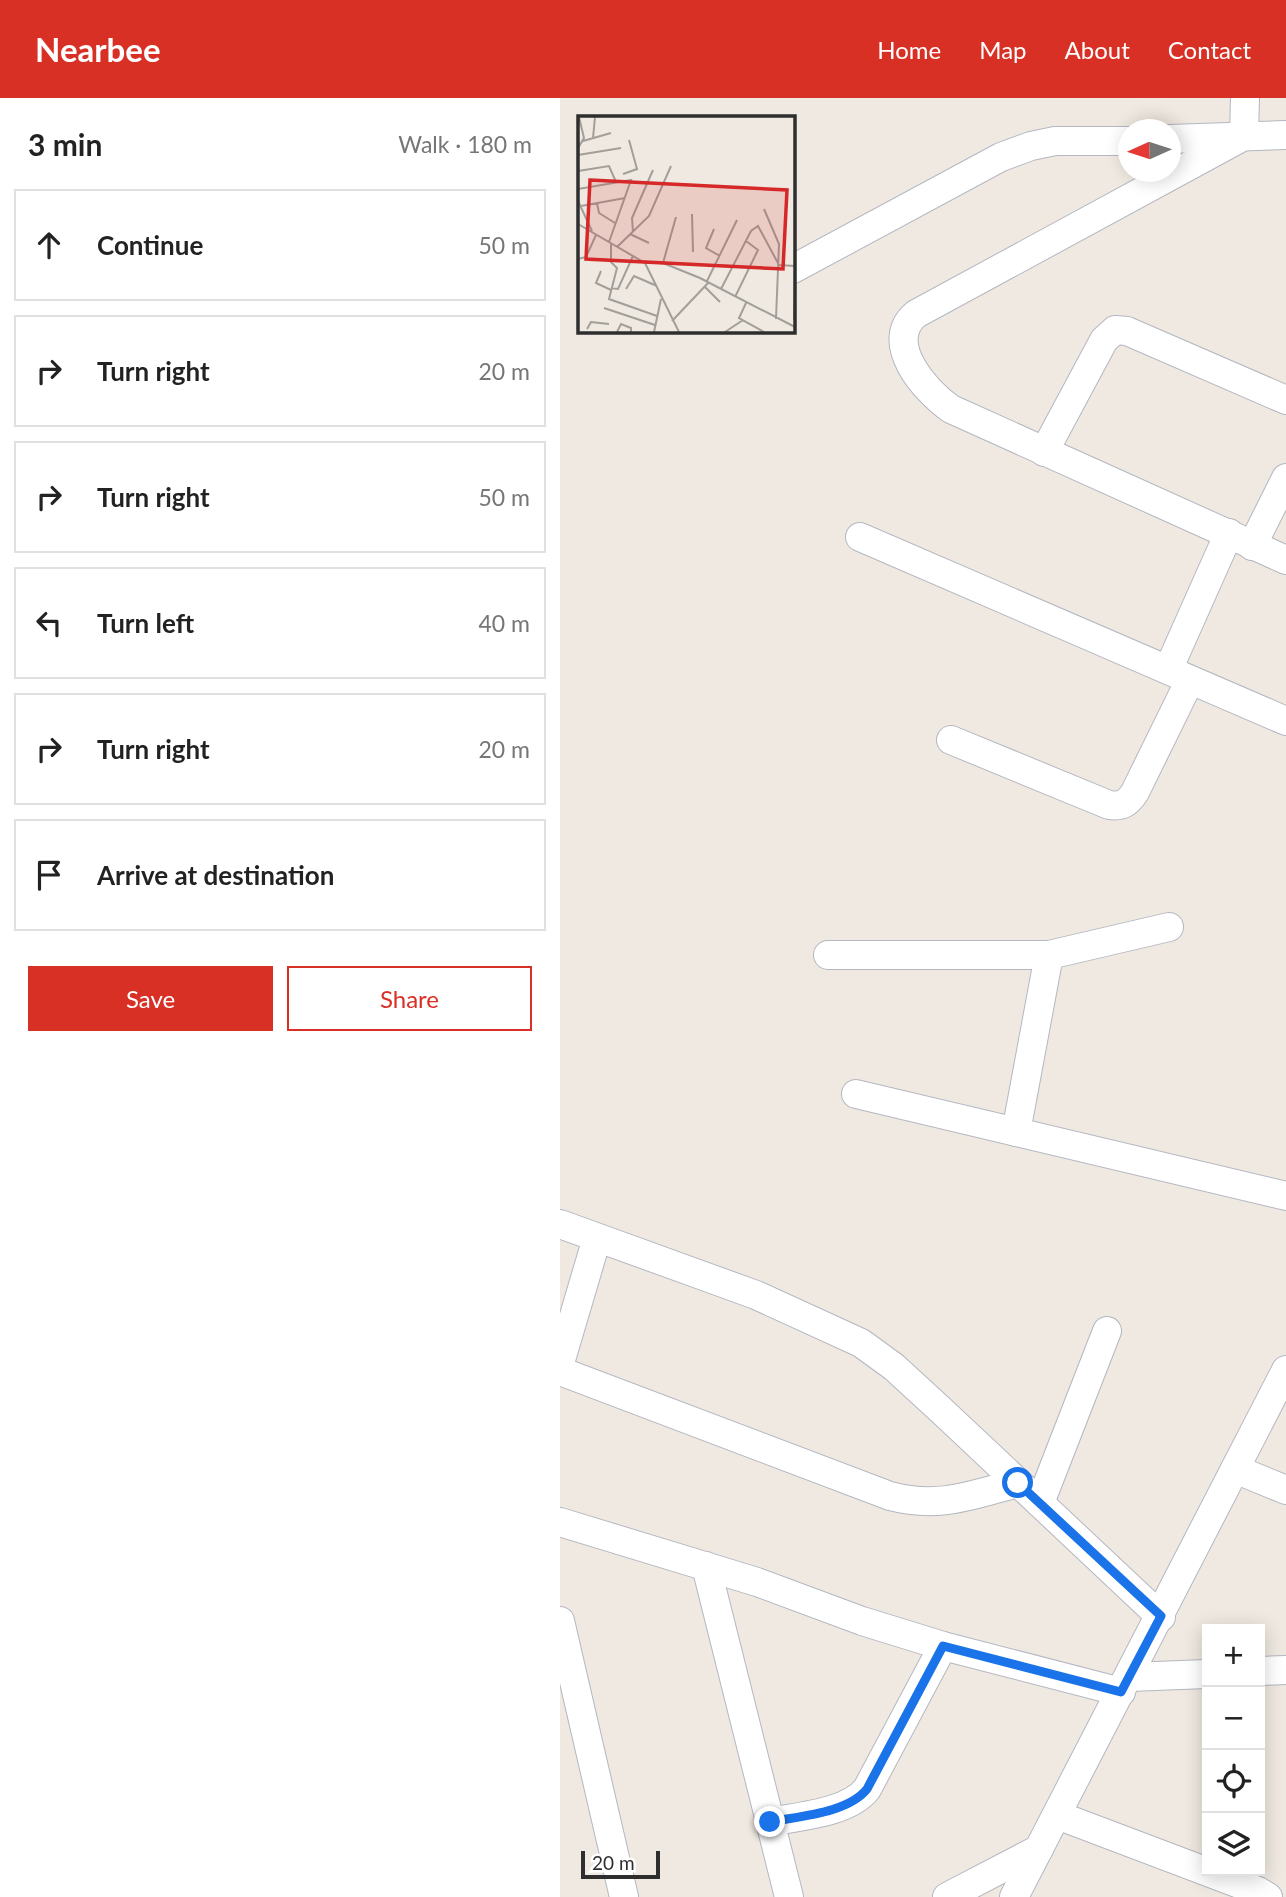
<!DOCTYPE html>
<html lang="en">
<head>
<meta charset="utf-8">
<style>
	:root { --surface:#fff; --page:#f6f6f6; --text:#222; --muted:#767676; --line:#e0e0e0; --accent:#d93025 }
	body { margin:0; font-family:Lato,sans-serif; background:var(--page); color:var(--text) }
	.controls { position:absolute; right:21px; bottom:21px; display:grid; overflow:hidden; border-radius:0px; box-shadow:0 4px 18px #0003 }
	.controls button { width:63px; height:63px; display:grid; place-items:center; padding:0; border:0; border-bottom:2px solid var(--line); background:var(--surface); color:var(--text); font:35px sans-serif }
	.compass { position:absolute; left:558px; top:21px; width:63px; height:63px; border-radius:50%; background:var(--surface); box-shadow:0 4px 18px #0003; rotate:267deg }
	.scale { position:absolute; left:21px; bottom:18px; width:79px; box-sizing:border-box; padding-left:7px; border:4px solid #2e2e2e; border-top:0; font-size:19px; line-height:24px; white-space:nowrap; color:#2e2e2e; -webkit-text-stroke:5px #fff; paint-order:stroke }
	.stop { position:absolute; width:21px; height:21px; margin:-16px; border:5px solid #1a73e8; border-radius:50%; background:#fff }
	.stop.end { background:#1a73e8; border-color:#fff; box-shadow:0 2px 7px #0008 }
	.list { margin:0; padding:0; list-style:none }
	h2 { display:flex; justify-content:space-between; align-items:center; height:91px; margin:0; padding:0 28px; font-size:30px }
	h2 small { font-size:23px; font-weight:400; color:var(--muted) }
	.list li { display:grid; grid-template-columns:46px 1fr auto; gap:21px; align-items:center; box-sizing:border-box; height:112px; margin:0 14px 14px; padding:0 14px; border:2px solid var(--line); border-radius:0px }
	.list b { display:block; font-size:26px; white-space:nowrap }
	.list em { font-size:23px; font-style:normal; color:var(--muted) }
	.actions { display:flex; gap:14px; padding:21px 28px }
	.actions a { flex:1; padding:16px 0; border:2px solid var(--accent); border-radius:0px; text-align:center; font-size:24px; color:var(--accent) }
	.actions .main { background:var(--accent); color:#fff }
	.icon { flex:none; width:38px; height:38px; fill:none; stroke:currentColor; stroke-width:2; stroke-linecap:round; stroke-linejoin:round }
	.map { position:relative; flex:none; width:726px; height:1799px; overflow:hidden }
	header { display:flex; align-items:center; gap:42px; box-sizing:border-box; height:98px; padding:0 35px; background:var(--accent); color:#fff }
	header strong { font-size:33px }
	nav { display:flex; gap:38px; margin-inline-start:auto; font-size:24px }
	main { display:flex }
	aside { flex:1; background:var(--surface) }
	.map>svg:first-child { display:block }
	.lines { fill:none; stroke-linecap:round; stroke-linejoin:round }
	.minor-casing { stroke:#b4b7c1; stroke-width:30 }
	.minor { stroke:#fff; stroke-width:28 }
	.route { stroke:#1a73e8; stroke-width:9 }
	.inset-road { fill:none; stroke:#a29e99; stroke-width:2 }
	.view { fill:#d62828; fill-opacity:0.15; stroke:#d62828; stroke-width:3.5 }
	.inset-edge { fill:none; stroke:#2e2e2e; stroke-width:3.5 }
</style>
</head>
<body>
<header>
<strong>Nearbee</strong>
<nav><a>Home</a><a>Map</a><a>About</a><a>Contact</a></nav>
</header>
<main>
<aside>
<h2>3 min<small>Walk · 180 m</small></h2>
<ul class="list">
<li><svg class="icon" aria-label="ahead" viewBox="0 0 24 24"><path d="M12 20V5M6 11l6-6 6 6"/></svg><div><b>Continue</b></div><em>50 m</em></li>
<li><svg class="icon" aria-label="right" viewBox="0 0 24 24"><path d="M7 20v-9h11M14 6l5 5-5 5"/></svg><div><b>Turn right</b></div><em>20 m</em></li>
<li><svg class="icon" aria-label="right" viewBox="0 0 24 24"><path d="M7 20v-9h11M14 6l5 5-5 5"/></svg><div><b>Turn right</b></div><em>50 m</em></li>
<li><svg class="icon" aria-label="left" viewBox="0 0 24 24"><path d="M17 20v-9H6M10 6l-5 5 5 5"/></svg><div><b>Turn left</b></div><em>40 m</em></li>
<li><svg class="icon" aria-label="right" viewBox="0 0 24 24"><path d="M7 20v-9h11M14 6l5 5-5 5"/></svg><div><b>Turn right</b></div><em>20 m</em></li>
<li><svg class="icon" aria-label="arrive" viewBox="0 0 24 24"><path d="M6 21V4h12l-3 4 3 4H6"/></svg><div><b>Arrive at destination</b></div></li>
</ul>
<div class="actions"><a class="main">Save</a><a>Share</a></div>
</aside>
<div class="map">
<svg width="726" height="1799" viewBox="0 0 726 1799">
	<rect width="100%" height="100%" fill="#efe9e1"/>
	<g class="lines">
		<g class="minor-casing">
			<g id="minor">
				<path d="M685,0L684,38L356,216C322,244 365,293 391,311L726,462"/>
				<path d="M610,41L726,37"/>
				<path d="M233,171L441,59L471,48L495,43H568"/>
				<path d="M484,354L544,242L555,232L567,233L726,302"/>
				<path d="M300,439L726,623"/>
				<path d="M692,448L726,380"/>
				<path d="M608,572L669,435"/>
				<path d="M391,642L549,707C562,709 568,705 575,694L630,582"/>
				<path d="M268,857H489L609,829"/>
				<path d="M296,996L726,1098"/>
				<path d="M456,1034L489,857"/>
				<path d="M0,1126L196,1197L301,1245L334,1269L383,1314L601,1519"/>
				<path d="M0,1265L37,1140"/>
				<path d="M0,1273L330,1398C380,1411 411,1397 458,1385"/>
				<path d="M675,1371L726,1392"/>
				<path d="M480,1405L547,1233"/>
				<path d="M0,1424L197,1484L302,1523L383,1548L561,1594"/>
				<path d="M146,1468L229,1799"/>
				<path d="M0,1523L64,1799"/>
				<path d="M700,1573L726,1572"/>
				<path d="M569,1579L647,1576"/>
				<path d="M497,1717L698,1793L708,1799"/>
				<path d="M210,1724C240,1718 288,1715 307,1691L383,1548"/>
				<path d="M387,1799L479,1751"/>
				<path d="M454,1799L726,1272"/>
			</g>
		</g>
		<use href="#minor" class="minor"/>
	</g>
	<g class="lines">
		<path class="route" d="M210,1724C240,1718 288,1715 307,1691L383,1548L561,1594L601,1518L458,1385"/>
	</g>
	<g transform="translate(18 18)">
		<rect width="217" height="217" fill="#efe9e1"/>
		<path class="inset-road" d="M15,22L17,1M5,25L33,17M0,32L6,22L1,1M0,39L43,32M0,55L31,50L38,66M45,58L59,53L51,24M0,73L53,64L31,126M0,85L14,115M19,87L21,97L37,107M3,90L47,82M186,93L201,128L198,203M114,98L115,136M0,108L67,147L101,216M136,113L128,132L142,140M55,116L54,102L75,54M52,118L71,127M33,127V146L39,152L31,183L79,200M39,131L71,100L93,50M0,143L8,141L18,119M67,147H85L122,162L217,211M85,147L98,101M23,155L18,167L33,174M129,165L159,104M127,171L142,186M33,172L40,173L55,140M48,173L56,160L79,170M143,173L173,115L180,110L201,149L217,150M157,181L180,134L168,125M168,187L161,202L186,216M26,192L77,209M216,204L217,167M94,205L131,166M9,213L13,206L31,208M39,216L43,208L53,212V216M76,216L83,183M147,216L165,204"/>
		<path class="view" d="M12,64L209,74L205,153L8,143Z"/>
		<rect width="217" height="217" class="inset-edge"/>
	</g>
</svg>
<div class="controls">
<button>+</button>
<button>−</button>
<button><svg class="icon" aria-label="locate" viewBox="0 0 24 24"><circle cx="12" cy="12" r="6"/><path d="M12 2v4M12 18v4M2 12h4M18 12h4"/></svg></button>
<button><svg class="icon" aria-label="layers" viewBox="0 0 24 24"><path d="M12 4l9 5-9 5-9-5zM3 14l9 5 9-5"/></svg></button>
</div>
<svg class="compass" viewBox="-18 -18 36 36"><path d="M0-13l5 13h-10z" fill="#e53935"/><path d="M0 13l5-13h-10z" fill="#767676"/></svg>
<div class="scale">20 m</div>
<div class="stop" style="left:458px;top:1385px"></div>
<div class="stop end" style="left:210px;top:1724px"></div>
</div>
</main>
</body>
</html>
